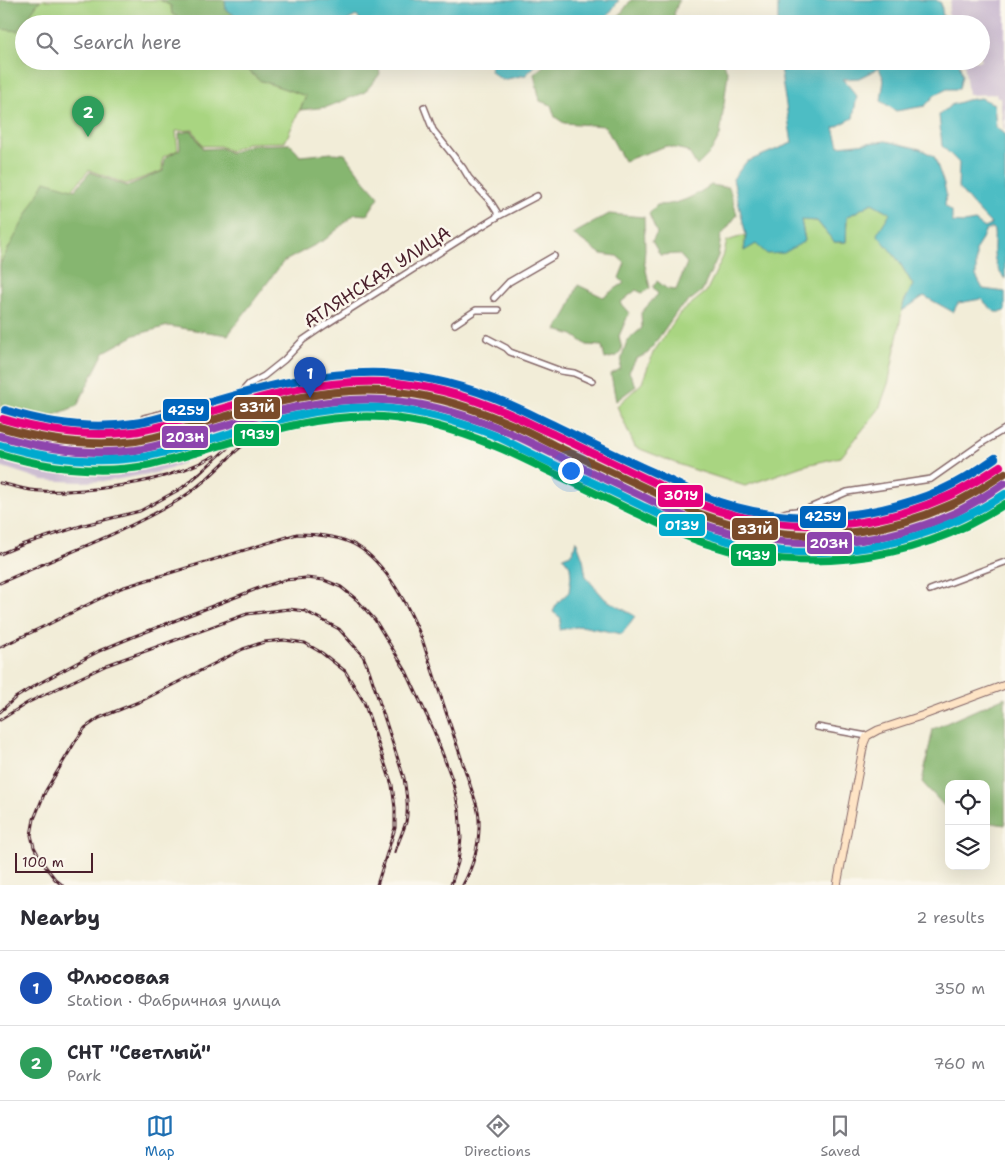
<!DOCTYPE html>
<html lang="en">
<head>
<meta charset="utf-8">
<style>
	:root { --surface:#fff; --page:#f2f2f3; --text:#2b2b33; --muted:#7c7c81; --line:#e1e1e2; --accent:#1f6fb2 }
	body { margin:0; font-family:"Shantell Sans",sans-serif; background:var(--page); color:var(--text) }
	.controls { position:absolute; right:15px; bottom:15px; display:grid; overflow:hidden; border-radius:10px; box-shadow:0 5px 20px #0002 }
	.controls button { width:45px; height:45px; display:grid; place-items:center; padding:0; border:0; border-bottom:1px solid var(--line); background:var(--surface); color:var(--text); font:25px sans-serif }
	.scale { position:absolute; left:15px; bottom:12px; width:78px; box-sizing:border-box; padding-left:5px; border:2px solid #4a1f2b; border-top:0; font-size:14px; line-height:18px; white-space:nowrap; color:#4a1f2b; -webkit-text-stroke:4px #fbf7ec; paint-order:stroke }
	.you { position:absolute; left:570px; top:470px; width:18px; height:18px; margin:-12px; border:4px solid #fff; border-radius:50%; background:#1a73e8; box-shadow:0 0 0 8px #1a73e833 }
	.badge { display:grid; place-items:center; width:32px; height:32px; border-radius:50%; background:var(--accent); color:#fff; font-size:16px; font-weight:700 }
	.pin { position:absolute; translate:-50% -41px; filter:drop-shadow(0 1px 2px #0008) }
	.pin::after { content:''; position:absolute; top:26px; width:18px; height:15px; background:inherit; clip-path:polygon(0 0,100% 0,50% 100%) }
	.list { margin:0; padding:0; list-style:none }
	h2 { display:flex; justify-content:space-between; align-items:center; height:65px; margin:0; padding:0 20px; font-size:21px }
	h2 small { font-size:16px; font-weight:400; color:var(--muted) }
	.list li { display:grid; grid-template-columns:32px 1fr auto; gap:15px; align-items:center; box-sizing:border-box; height:75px; padding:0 20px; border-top:1px solid var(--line) }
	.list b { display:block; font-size:19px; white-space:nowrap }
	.list p { margin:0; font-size:16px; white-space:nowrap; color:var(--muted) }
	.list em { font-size:16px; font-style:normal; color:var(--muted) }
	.icon { flex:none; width:28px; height:28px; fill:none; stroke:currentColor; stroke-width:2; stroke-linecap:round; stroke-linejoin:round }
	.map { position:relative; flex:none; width:1005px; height:885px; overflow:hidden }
	.search { position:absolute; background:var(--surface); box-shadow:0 5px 20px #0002; left:15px; right:15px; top:15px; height:55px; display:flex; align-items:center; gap:12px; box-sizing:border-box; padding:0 18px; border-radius:28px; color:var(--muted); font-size:19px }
	.sheet { height:215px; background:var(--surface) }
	nav { display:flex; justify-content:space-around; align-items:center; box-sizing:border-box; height:70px; border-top:1px solid var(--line); background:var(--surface); font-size:14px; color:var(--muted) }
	nav a { display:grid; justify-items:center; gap:2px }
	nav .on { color:var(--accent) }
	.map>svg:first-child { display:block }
	.industrial { fill:#cdbed2 }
	.green { fill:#a9d581; stroke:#7a7a56 }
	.forest { fill:#86b66f; stroke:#686a4d }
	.water { fill:#4ebdc4; stroke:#4c6e78 }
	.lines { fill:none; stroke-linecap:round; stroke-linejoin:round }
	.street-casing { stroke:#856768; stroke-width:8 }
	.secondary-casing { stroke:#856768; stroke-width:9 }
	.street { stroke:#fff; stroke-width:5 }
	.secondary { stroke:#fee4c5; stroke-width:7 }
	.rail-casing { stroke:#4a1f2b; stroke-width:3 }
	.rail { stroke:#fbf7ec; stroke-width:1; stroke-dasharray:4; stroke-linecap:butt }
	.rail-1-casing { stroke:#fbf7ec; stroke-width:11 }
	.rail-2-casing { stroke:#fbf7ec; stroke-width:11 }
	.rail-3-casing { stroke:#fbf7ec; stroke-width:11 }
	.rail-4-casing { stroke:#fbf7ec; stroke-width:11 }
	.rail-5-casing { stroke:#fbf7ec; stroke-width:11 }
	.rail-6-casing { stroke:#fbf7ec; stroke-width:11 }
	.rail-1 { stroke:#7a4b2a; stroke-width:8 }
	.rail-2 { stroke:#8e44ad; stroke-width:8 }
	.rail-3 { stroke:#e5007d; stroke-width:8 }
	.rail-4 { stroke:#00a9ce; stroke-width:8 }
	.rail-5 { stroke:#0065bd; stroke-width:8 }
	.rail-6 { stroke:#00a651; stroke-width:8 }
	.labels { text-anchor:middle; stroke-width:5; stroke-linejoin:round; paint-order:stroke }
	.street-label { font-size:18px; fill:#4a1f2b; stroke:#fbf7ec }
	.line-badge { stroke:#fbf7ec; stroke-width:2 }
	.badge-label { font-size:14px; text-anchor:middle; font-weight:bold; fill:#fff }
</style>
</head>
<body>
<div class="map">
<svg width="1005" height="885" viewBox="0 0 1005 885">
	<rect width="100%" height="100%" fill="#fbf7ec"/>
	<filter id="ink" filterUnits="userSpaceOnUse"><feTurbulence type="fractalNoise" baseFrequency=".02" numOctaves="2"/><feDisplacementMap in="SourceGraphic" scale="10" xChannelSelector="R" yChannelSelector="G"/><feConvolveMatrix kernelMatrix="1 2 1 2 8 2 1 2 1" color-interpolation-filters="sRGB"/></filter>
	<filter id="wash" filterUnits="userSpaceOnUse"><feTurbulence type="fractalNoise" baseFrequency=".0096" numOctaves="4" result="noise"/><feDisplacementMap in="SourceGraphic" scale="20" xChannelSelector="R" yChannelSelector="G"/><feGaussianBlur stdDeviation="1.12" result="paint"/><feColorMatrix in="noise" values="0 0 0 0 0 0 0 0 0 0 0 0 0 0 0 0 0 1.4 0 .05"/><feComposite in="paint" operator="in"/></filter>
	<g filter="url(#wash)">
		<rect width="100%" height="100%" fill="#f2edd8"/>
		<g class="industrial">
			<path d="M951,0H1005V130H1004L1000,98H997L996,94L968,95L964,61H981V24H956L948,13Z"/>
			<path d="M381,387L420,392L456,400L498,415L535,433L526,457L469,431L419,415L383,408H336L302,416L224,440L195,457L170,469L154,473L108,481L80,482L43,480L0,466V420L74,438L82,439L83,427L143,419L145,433L188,423L288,397L332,388Z"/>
		</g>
		<g class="green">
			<path d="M40,0H160L171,6L172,14L189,24H24V61H238L259,80L306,96L285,142L247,143L230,151L220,146H202L193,130L176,131L178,150L163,157L162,171L126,184L89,170L73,189L51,200L0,275V29L18,30Z"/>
			<path d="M872,203L890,213L898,260L913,285L904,302L902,311L889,381L879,409L841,457L802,466L745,486L686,467L635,447L617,406L642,383L653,353L680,313L706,292L723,257L727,241L746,235L744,250L756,244L805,240L801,220L817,221L834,242H846L847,217Z"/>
		</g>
		<g class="forest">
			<path d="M0,0H40L18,31L0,29Z"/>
			<path d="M160,0H225L226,10L245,21L246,24H189L172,14L171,6Z"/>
			<path d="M631,0H679L674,14L678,24H613Z"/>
			<path d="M238,61H307L310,66H332L350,61H377L380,74L365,92L327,107L300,110L306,96L259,80Z"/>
			<path d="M549,61H721L728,72L720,136L711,152L697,166L688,151L666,146L624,161L605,126L564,123L555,117L551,105L540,101L534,74Z"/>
			<path d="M192,131L203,149L221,148L231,153L249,145L290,144L300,156L332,153L345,154L365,181L379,197L367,215L355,214L326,239L283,262L228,335L168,326L135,335L104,352L77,406L39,421L0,411V264L45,181L75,190L90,172L127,186L163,171L165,158L180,149L179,133Z"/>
			<path d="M711,185L722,187H729L737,215L721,236L718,256L702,291L678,310L648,353L636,359L629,372L636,386L616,401L611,374L620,369L623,353L627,341L642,328L641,313L658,294L653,287L657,281L667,289L676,290L687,263L679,254L660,255L652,241L657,233L649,214L657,205C679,205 693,197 711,185Z"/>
			<path d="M609,214L644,217L645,250L644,261L650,288L642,293L636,290L620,303L629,313L619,336L622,349L617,356L605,359L602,346L587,345L573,335L556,330L567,312L578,285L603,297L624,283L619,278L625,263L617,256L601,254L573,234Z"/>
			<path d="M1005,697V825L986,822V784H949V811L922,782L933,729Z"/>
		</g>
		<g class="water">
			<path d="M225,0H619L602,24H366L356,16L341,24H246L245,21L226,10Z"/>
			<path d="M781,0H936L941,3L944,24H778V3Z"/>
			<path d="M492,61H540L526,75L502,80L490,71Z"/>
			<path d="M779,61H959L962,75L959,89H947L935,95L925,106L896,111L881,101L884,80L879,68L859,78L843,79L857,96L853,118L834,128L839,146L886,141L920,149L934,156L944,184L946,193L945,206L952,211V222L964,223L975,221L985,228L991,225L990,223L973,205L958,187L959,163L942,146L939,115L951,105L967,100L981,98L994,104L996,127L1004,134L1005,137V279C996,269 993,258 994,244C994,238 995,233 993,228L985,231L981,241L976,249V276L983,289L1005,292V310L1003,312H995L981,299L958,303L953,312L924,296L902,311L904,302L913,285L898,260L877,234L890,213L872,203L847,217L846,242H834L817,221L801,220L805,241L784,253L767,254L756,244L744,251L746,235L733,179L746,162L792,143Z"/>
			<path d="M576,540L583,559L586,577L605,599L635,616L622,634L581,626L559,630L561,618L553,612L557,603L569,592L571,577L570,566L563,557L573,553Z"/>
		</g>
	</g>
	<g filter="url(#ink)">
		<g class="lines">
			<g class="street-casing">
				<g id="street">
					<path d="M424,107L433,130L463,168L469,178L490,201L497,212V217"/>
					<path d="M494,298L509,282L554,256"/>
					<path d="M455,324L476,310H498"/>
					<path d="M487,338L506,348L510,352L561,371L574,373L592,381"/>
					<path d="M241,393L249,384L264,376L284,360L303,340L325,325L464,237L497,217L537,196"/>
					<path d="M144,418L241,394L306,383L363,376L406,377L451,387L490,402L531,421L620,468L684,498L730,515L757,520L787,512L805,510L847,492L931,479L985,441L1005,429"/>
					<path d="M930,590L1005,562"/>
					<path d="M817,727L867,736"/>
				</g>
			</g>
			<g class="secondary-casing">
				<path id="secondary" d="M837,885L864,743L867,736L878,730L924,715L1005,685"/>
			</g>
			<use href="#street" class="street"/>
			<use href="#secondary" class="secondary"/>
			<g class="rail-casing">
				<g id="rail">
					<path d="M0,483C14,486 27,491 41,491C55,492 70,491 84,490C128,486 174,478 214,456"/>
					<path d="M0,554L24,544L84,525L140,511L182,488L200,473L233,443L258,427"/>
					<path d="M0,583C59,556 121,534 177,501C199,488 216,470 235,452C255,434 280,417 306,409C316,406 326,405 337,404"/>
					<path d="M0,647L49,624L121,588L297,534C316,534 340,536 357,546C386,563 410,609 422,639L475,800C477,806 479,813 479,820C480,842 473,866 463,885"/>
					<path d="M0,712L15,698L36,685L99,651L135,636L259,588L285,580L306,578L324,580L341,587L357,600L375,620L406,671L434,731L452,779L459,810L461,838L458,862L451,885"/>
					<path d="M0,720L29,702L107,665L247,614L289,609L305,611L339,629L363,656L369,670L404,778C406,792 409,807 406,822C403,832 398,842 395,852"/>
					<path d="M62,885L55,879L42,862L34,847L31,835L34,819L45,792L75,742L85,728L99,718L141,701L243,649L264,642L284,640L305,643L322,653L345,671L364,702L392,785L395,808V828L377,885"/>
				</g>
			</g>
			<use href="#rail" class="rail"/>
			<g class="rail-1-casing">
				<path id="rail-1" d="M0,427C44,440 90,447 136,441C159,437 180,430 202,423C262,406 321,387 384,391C424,393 465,405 501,420C519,427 537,436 554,445C586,460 618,475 650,490C666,498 681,506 698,513C717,520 738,527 759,530C822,542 892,531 950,505C970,496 987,485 1005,473"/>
			</g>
			<g class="rail-2-casing">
				<path id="rail-2" d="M0,436C44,449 90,456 136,450C159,446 180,439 202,432C262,415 321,396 383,400C422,402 460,413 496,427C516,435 535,445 554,454C584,469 614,483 644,497C660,505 676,513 692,520C775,554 873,550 955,513C972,504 989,494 1005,483"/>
			</g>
			<g class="rail-3-casing">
				<path id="rail-3" d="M3,419C45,431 88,438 132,432C156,429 180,421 203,414C263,396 321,379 383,382C425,384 467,396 505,412C522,419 537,427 553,434C586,450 619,466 653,482C668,489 684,498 700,504C780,535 868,532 946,497C965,489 983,477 1000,466"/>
			</g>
			<g class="rail-4-casing">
				<path id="rail-4" d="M0,445C44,458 90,464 136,458C159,455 180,448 202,442C261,424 321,404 383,408C421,411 461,422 496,436C515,445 534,455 553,464C583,478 614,492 644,507C660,514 675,523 692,529C713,537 735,544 758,548C843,562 933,541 1005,494"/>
			</g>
			<g class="rail-5-casing">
				<path id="rail-5" d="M5,410C47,423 90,430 134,423C161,419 188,409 214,401C270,385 325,371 383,373C426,376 470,387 509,404C525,411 541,419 556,426C589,442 622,458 655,473C671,481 687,489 703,496C780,527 866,522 941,490C961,481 978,470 995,458"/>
			</g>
			<g class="rail-6-casing">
				<path id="rail-6" d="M0,454C47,468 98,474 146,466C165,462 184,456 202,451C261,433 321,413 383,417C420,420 456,430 490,444C512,452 532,463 553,473C583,487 613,502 643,516C657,523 672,530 686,536C789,578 912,565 1005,504"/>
			</g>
			<use href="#rail-1" class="rail-1"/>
			<use href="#rail-2" class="rail-2"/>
			<use href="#rail-3" class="rail-3"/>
			<use href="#rail-4" class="rail-4"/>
			<use href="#rail-5" class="rail-5"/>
			<use href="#rail-6" class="rail-6"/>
		</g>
	</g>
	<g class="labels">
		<g class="street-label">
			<text transform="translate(377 277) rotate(-33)" y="6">АТЛЯНСКАЯ УЛИЦА</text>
		</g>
	</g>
	<g class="line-badge">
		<rect x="233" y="396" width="48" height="24" rx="5" fill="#7a4b2a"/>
		<rect x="162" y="398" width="48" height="24" rx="5" fill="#0065bd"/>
		<rect x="233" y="423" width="47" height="24" rx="5" fill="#00a651"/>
		<rect x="161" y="425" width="48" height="24" rx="5" fill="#8e44ad"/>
		<rect x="657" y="484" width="47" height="24" rx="5" fill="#e5007d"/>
		<rect x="799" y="505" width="48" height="24" rx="5" fill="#0065bd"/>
		<rect x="658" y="513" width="48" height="24" rx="5" fill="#00a9ce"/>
		<rect x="731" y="517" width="48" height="24" rx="5" fill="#7a4b2a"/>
		<rect x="806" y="531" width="47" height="24" rx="5" fill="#8e44ad"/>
		<rect x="730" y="543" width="47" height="24" rx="5" fill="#00a651"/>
	</g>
	<g class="badge-label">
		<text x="257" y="412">331Й</text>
		<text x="186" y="415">425У</text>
		<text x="257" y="439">193У</text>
		<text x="185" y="442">203Н</text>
		<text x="681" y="500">301У</text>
		<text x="823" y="521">425У</text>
		<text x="682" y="530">013У</text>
		<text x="755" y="534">331Й</text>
		<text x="829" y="548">203Н</text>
		<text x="753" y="560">193У</text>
	</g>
</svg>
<div class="controls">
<button><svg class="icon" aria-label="locate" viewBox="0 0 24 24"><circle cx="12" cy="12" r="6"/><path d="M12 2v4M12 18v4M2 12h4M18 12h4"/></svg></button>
<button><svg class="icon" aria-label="layers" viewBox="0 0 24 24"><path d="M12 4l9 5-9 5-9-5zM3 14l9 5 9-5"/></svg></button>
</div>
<div class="scale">100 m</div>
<div class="you"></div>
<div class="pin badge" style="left:310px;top:398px;background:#1a4fb4">1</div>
<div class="pin badge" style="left:88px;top:137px;background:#2e9e5b">2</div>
<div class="search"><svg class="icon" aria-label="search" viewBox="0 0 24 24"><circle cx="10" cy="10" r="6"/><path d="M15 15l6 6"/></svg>Search here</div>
</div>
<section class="sheet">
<h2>Nearby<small>2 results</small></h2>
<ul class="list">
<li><span class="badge" style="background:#1a4fb4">1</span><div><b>Флюсовая</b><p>Station · Фабричная улица</p></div><em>350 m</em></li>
<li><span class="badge" style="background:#2e9e5b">2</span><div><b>СНТ &quot;Светлый&quot;</b><p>Park</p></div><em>760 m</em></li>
</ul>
</section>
<nav>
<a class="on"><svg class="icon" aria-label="map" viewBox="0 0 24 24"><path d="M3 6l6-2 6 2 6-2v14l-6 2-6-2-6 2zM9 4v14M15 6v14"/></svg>Map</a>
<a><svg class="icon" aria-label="directions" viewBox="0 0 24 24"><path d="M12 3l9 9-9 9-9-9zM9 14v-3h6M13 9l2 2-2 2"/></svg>Directions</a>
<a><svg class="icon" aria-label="saved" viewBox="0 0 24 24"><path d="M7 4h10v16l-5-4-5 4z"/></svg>Saved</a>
</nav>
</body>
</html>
